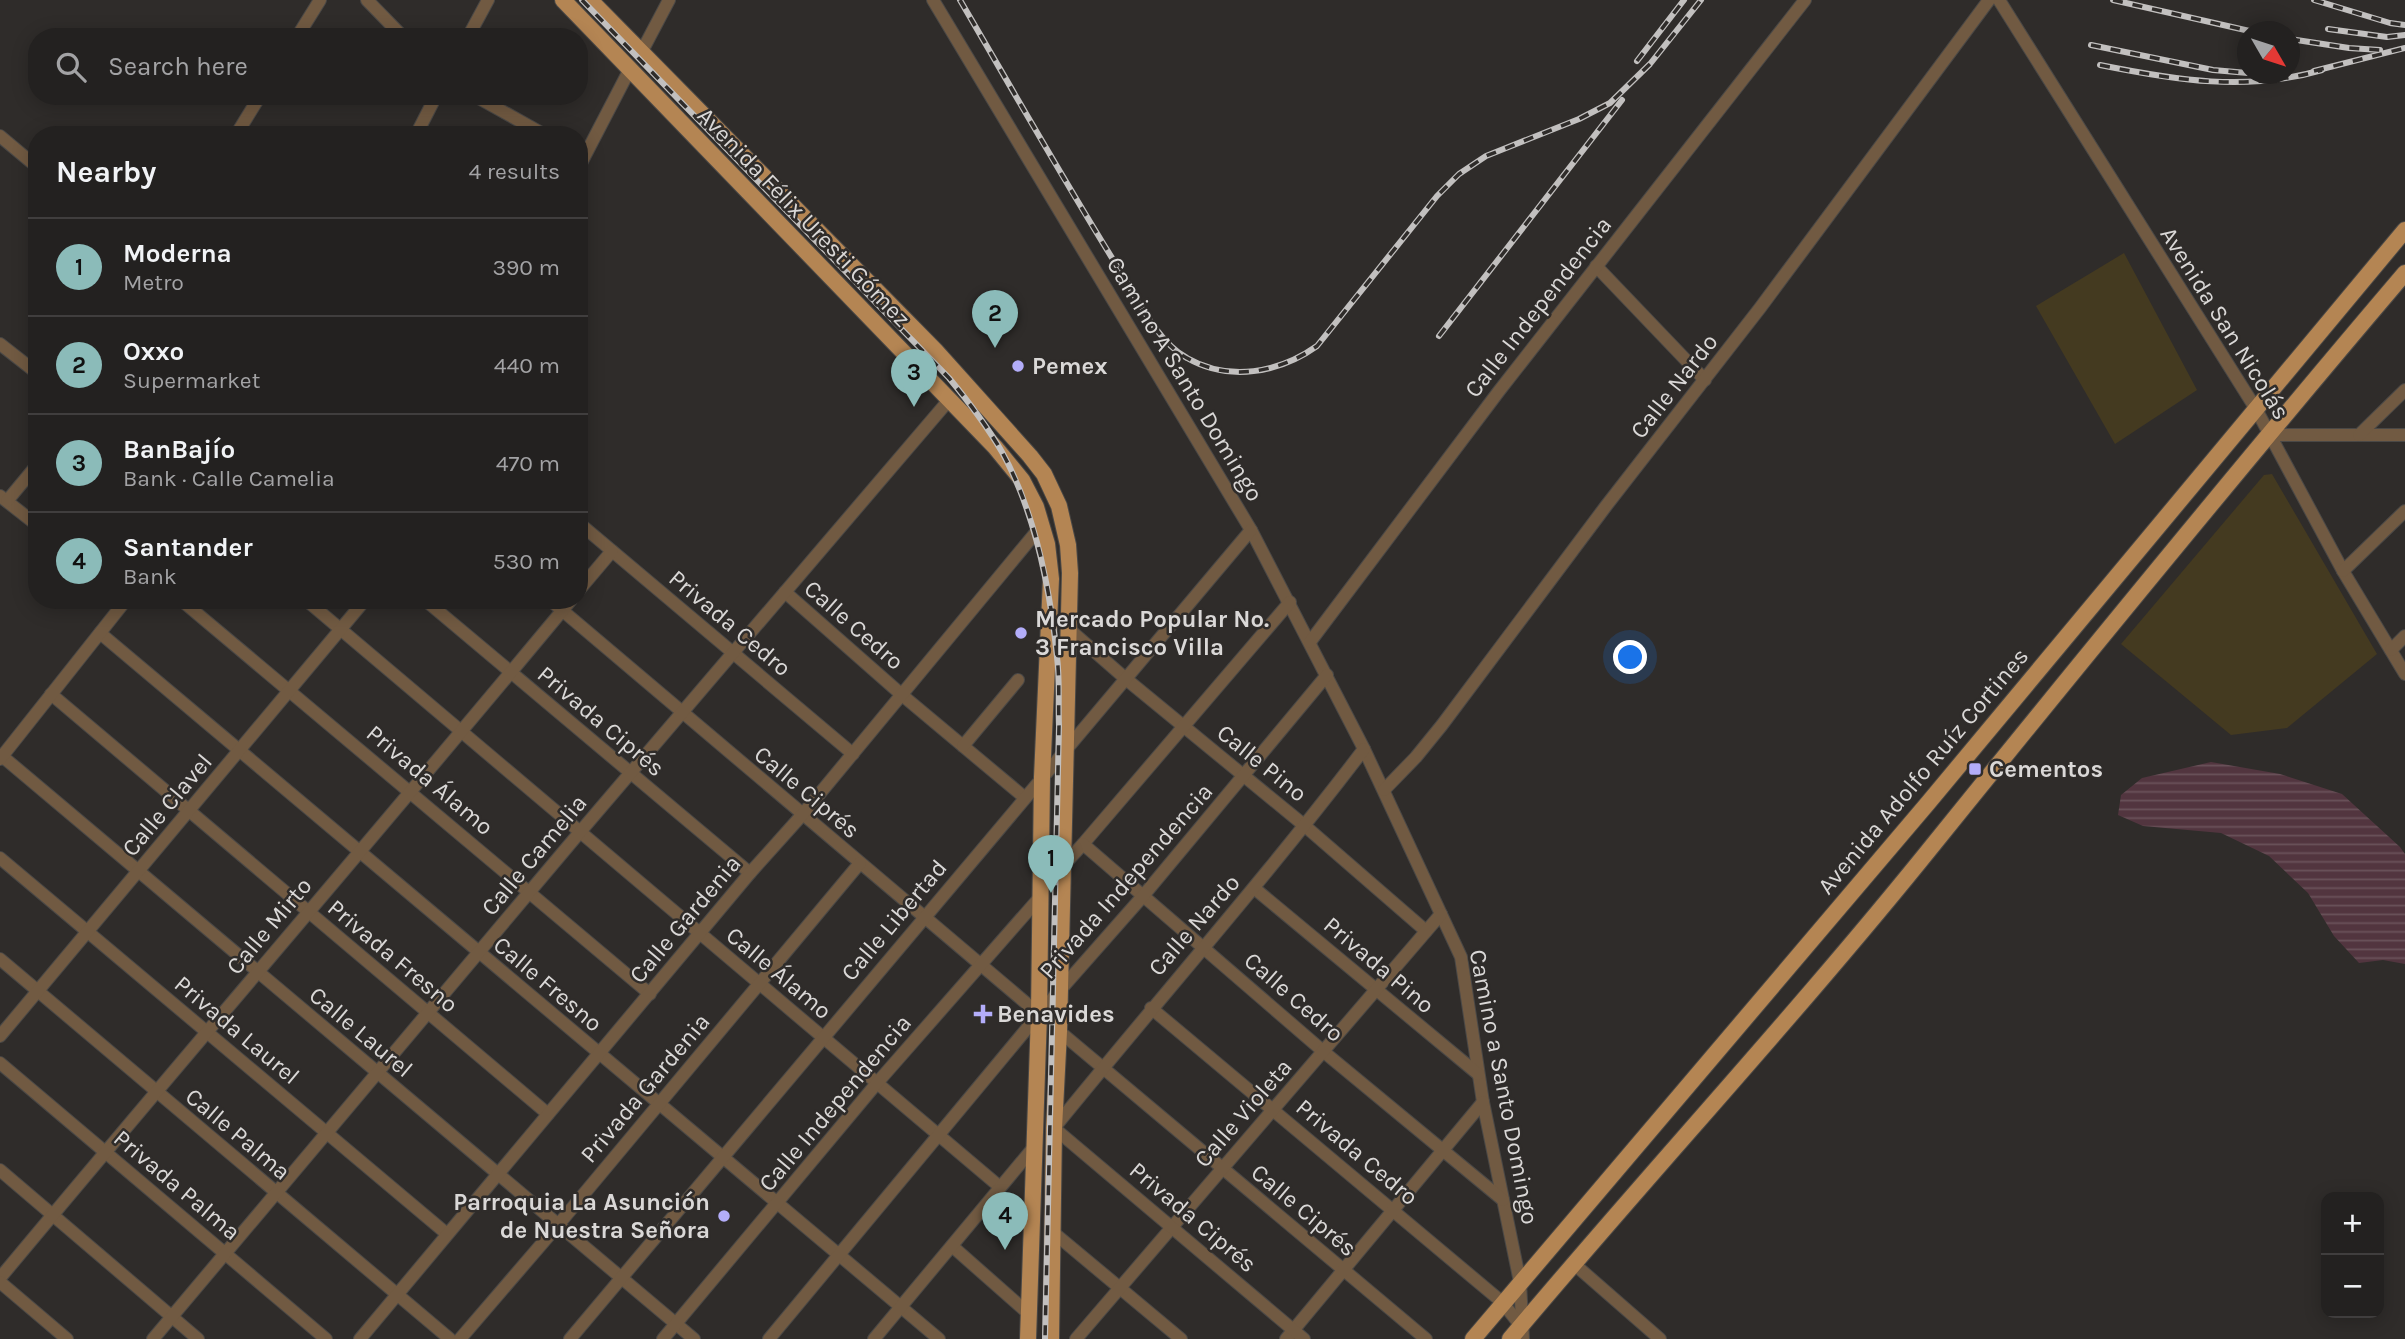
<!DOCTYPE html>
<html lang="en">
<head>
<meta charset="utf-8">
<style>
	:root { --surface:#232120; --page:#2b2929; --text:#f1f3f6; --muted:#a3a3a5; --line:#403e3e; --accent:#8bbbb9 }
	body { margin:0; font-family:Karla,sans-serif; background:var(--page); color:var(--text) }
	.controls { position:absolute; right:21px; bottom:21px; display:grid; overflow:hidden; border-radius:14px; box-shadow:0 4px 18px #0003 }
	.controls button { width:63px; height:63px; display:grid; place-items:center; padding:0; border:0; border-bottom:2px solid var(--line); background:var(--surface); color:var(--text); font:35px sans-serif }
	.compass { position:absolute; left:2237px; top:21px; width:63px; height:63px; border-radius:50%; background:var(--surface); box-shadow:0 4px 18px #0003; rotate:129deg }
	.you { position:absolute; left:1631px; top:658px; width:24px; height:24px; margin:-18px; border:5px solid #fff; border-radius:50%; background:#1a73e8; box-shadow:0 0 0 10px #1a73e833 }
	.badge { display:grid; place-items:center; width:46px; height:46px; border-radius:50%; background:var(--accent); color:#111; font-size:23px; font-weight:700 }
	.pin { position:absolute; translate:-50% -58px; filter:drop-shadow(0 2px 4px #0008) }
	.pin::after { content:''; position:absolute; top:37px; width:24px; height:21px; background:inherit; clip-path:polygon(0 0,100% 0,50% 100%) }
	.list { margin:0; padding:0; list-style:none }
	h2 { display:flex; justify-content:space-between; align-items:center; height:91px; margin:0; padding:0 28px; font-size:30px }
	h2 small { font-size:23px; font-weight:400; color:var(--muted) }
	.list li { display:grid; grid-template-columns:46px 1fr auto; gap:21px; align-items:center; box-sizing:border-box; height:98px; padding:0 28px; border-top:2px solid var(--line) }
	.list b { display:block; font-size:26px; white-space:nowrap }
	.list p { margin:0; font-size:23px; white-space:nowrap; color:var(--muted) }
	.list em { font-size:23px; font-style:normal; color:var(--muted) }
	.icon { flex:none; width:38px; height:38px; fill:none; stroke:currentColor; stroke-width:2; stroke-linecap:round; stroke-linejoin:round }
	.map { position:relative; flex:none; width:2405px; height:1339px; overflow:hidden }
	.search { position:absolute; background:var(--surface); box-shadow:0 4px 18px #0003; left:28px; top:28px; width:560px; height:77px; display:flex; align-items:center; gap:18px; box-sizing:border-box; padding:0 24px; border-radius:28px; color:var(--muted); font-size:26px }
	.panel { position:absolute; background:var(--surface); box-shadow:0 4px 18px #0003; left:28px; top:126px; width:560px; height:483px; border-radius:28px }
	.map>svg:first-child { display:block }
	.grass { fill:#443a20 }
	.water { fill:url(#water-rules) }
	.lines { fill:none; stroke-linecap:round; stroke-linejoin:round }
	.minor-casing { stroke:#4a4846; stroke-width:14 }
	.major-casing { stroke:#4a4846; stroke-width:18 }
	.minor { stroke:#715a42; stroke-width:12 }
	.major { stroke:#b48553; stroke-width:16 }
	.rail-casing { stroke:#c2c0bf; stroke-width:6 }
	.rail { stroke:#2f2c2a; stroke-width:3.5; stroke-dasharray:10; stroke-linecap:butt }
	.poi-dot { fill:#b3adf9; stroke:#2f2c2a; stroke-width:2.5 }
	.labels { text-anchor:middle; stroke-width:5; stroke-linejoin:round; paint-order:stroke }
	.street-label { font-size:24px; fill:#dad8d7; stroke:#2f2c2a }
	.poi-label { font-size:24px; font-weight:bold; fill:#dad8d7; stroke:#2f2c2a; text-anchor:start }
</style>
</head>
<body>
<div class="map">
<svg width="2405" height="1339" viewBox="0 0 2405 1339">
	<defs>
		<pattern id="water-rules" width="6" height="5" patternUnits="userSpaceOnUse" patternTransform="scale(1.75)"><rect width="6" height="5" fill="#52353f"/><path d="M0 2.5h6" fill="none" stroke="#6a525a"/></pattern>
	</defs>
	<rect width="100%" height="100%" fill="#2f2c2a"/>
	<g class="grass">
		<path d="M2124,253L2197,390L2115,444L2036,306Z"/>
		<path d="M2272,474L2377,654L2287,728L2231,735L2121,644L2264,475Z"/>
	</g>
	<path class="water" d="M2211,762L2280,774L2342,794L2400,847L2405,854V964L2383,960L2359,963L2334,936L2308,893L2269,856L2221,833L2143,826L2118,815L2121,795L2142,778Z"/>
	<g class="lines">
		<g class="minor-casing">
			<g id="minor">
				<path d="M367,0L403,37"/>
				<path d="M933,0L1251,530L1364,749L1461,957L1483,1102L1520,1282L1523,1339"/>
				<path d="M1999,0L2256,409L2343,571L2405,674"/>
				<path d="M297,37L320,0"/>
				<path d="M468,37L488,0"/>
				<path d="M641,53L669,0"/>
				<path d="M475,96L545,135"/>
				<path d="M236,135L260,96"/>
				<path d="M416,135L436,96"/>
				<path d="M0,136L37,167"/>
				<path d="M579,167L630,69"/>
				<path d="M1596,266L1705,380"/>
				<path d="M0,344L37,373"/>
				<path d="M2270,435H2405"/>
				<path d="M2359,435L2405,390"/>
				<path d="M0,496L37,525"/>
				<path d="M7,501L37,465"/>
				<path d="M579,523L853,754"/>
				<path d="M2343,571L2405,511"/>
				<path d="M579,590L612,551"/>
				<path d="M785,592L902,695L1024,797"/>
				<path d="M181,600L650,994"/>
				<path d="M306,600L1000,1187"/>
				<path d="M425,600L750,873"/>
				<path d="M550,600L1039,1014"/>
				<path d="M1070,630L1126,679L1305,826L1426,931"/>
				<path d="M100,633L939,1339"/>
				<path d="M1310,642L1499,391L1805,0"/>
				<path d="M2391,650L2405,636"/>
				<path d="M51,694L548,1114"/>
				<path d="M963,746L1018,680"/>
				<path d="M2,756L694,1339"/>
				<path d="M0,759L126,600"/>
				<path d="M1384,790L1416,757L1442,725L1606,506L1760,308L1989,0"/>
				<path d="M1083,844L1290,602"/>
				<path d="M0,858L447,1234"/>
				<path d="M1062,867L1083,844L1324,1052L1503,1200"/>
				<path d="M1254,888L1478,1074"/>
				<path d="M0,959L450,1339"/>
				<path d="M1151,1008L1502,1302L1521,1326"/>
				<path d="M1059,1031L1426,1339"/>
				<path d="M0,1036L365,600"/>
				<path d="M0,1063L326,1339"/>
				<path d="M0,1170L198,1339"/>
				<path d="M1054,1233L1181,1339"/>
				<path d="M952,1246L1029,1314"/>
				<path d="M1573,1263L1660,1339"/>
				<path d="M0,1278C189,1051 382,828 571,600"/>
				<path d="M0,1282L67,1339"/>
				<path d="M153,1339L580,832L949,400"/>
				<path d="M360,1339L750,873L802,815L1042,525"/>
				<path d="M460,1339L558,1225L860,863"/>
				<path d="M570,1339L1251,530"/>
				<path d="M663,1339L877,1083L1041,896"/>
				<path d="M769,1339L1039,1014L1143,896L1327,675"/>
				<path d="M874,1339L1034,1147"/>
				<path d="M1076,1339L1441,914"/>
				<path d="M1286,1339L1483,1102"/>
				<path d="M1304,1339L1054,1128C1157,1001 1265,879 1364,749"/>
			</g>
		</g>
		<g class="major-casing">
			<g id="major">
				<path d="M563,0L995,447L1022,480L1036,507L1047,544L1051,579L1042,777L1039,1014L1028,1339"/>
				<path d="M590,0L935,350L1030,456L1044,474L1059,506L1068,545L1070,573L1059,1031L1054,1128L1051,1339"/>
				<path d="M1473,1339L1928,803L2405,230"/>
				<path d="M1510,1339C1649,1173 1797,1014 1933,845C2088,653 2245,461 2405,273"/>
			</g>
		</g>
		<use href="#minor" class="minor"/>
		<use href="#major" class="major"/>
		<g class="rail-casing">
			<g id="rail">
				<path d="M582,0L949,378C968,401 987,426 1002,452C1036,514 1050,588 1057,657C1060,680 1058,703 1059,726L1045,1339"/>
				<path d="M960,0C1012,89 1063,179 1117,266C1135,295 1157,342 1187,358C1229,382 1279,373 1317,346L1437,196L1459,174L1486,156L1579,119L1610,103L1650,64L1701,0"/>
				<path d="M2113,0L2254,32"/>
				<path d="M2314,0L2390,23L2405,25"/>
				<path d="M2328,29L2387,37L2405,35"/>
				<path d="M2290,39L2349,48L2380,50"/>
				<path d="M2091,45L2213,70L2248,73"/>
				<path d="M1637,61L1684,0"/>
				<path d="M2100,65C2175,80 2247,92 2322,70"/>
				<path d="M2314,71L2405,48"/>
				<path d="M1439,336L1622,100"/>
			</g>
		</g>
		<use href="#rail" class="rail"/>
	</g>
	<g class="poi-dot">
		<circle cx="1018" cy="366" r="7"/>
		<circle cx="1021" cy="633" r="7"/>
		<rect x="1968" y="762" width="14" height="14" rx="3.5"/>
		<path d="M979.5 1003.5h7v7h7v7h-7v7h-7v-7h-7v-7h7z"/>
		<circle cx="724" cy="1216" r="7"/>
	</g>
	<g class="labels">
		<g class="street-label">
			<text transform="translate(804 217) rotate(46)" y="8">Avenida Félix Uresti Gómez</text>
			<text transform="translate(1538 307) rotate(-52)" y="8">Calle Independencia</text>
			<text transform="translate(2225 323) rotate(58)" y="8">Avenida San Nicolás</text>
			<text transform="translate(1185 379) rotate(59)" y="8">Camino A Santo Domingo</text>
			<text transform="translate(1674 386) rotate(-52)" y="8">Calle Nardo</text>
			<text transform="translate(730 623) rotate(40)" y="8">Privada Cedro</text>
			<text transform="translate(854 625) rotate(41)" y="8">Calle Cedro</text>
			<text transform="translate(601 721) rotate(40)" y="8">Privada Ciprés</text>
			<text transform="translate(1262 763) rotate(39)" y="8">Calle Pino</text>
			<text transform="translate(1923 771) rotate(-50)" y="8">Avenida Adolfo Ruíz Cortines</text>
			<text transform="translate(430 780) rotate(40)" y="8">Privada Álamo</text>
			<text transform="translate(807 792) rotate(40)" y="8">Calle Ciprés</text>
			<text transform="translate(167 805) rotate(-50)" y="8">Calle Clavel</text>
			<text transform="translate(534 855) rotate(-50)" y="8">Calle Camelia</text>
			<text transform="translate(1126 881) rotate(-49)" y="8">Privada Independencia</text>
			<text transform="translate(685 919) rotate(-50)" y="8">Calle Gardenia</text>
			<text transform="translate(894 920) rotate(-50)" y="8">Calle Libertad</text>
			<text transform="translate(1194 925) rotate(-49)" y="8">Calle Nardo</text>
			<text transform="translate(269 926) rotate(-50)" y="8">Calle Mirto</text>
			<text transform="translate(393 956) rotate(40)" y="8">Privada Fresno</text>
			<text transform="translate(1379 965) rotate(40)" y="8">Privada Pino</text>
			<text transform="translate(779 973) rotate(40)" y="8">Calle Álamo</text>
			<text transform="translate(548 984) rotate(40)" y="8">Calle Fresno</text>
			<text transform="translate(1294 997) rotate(41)" y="8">Calle Cedro</text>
			<text transform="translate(237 1030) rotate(40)" y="8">Privada Laurel</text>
			<text transform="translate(361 1032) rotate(40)" y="8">Calle Laurel</text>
			<text transform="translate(1504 1087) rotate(79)" y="8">Camino a Santo Domingo</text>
			<text transform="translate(645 1088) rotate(-50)" y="8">Privada Gardenia</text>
			<text transform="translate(835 1103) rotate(-50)" y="8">Calle Independencia</text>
			<text transform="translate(1243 1113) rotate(-49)" y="8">Calle Violeta</text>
			<text transform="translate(238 1134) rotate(40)" y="8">Calle Palma</text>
			<text transform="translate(1357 1152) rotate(40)" y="8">Privada Cedro</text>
			<text transform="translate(177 1185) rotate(40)" y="8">Privada Palma</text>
			<text transform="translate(1304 1210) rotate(40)" y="8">Calle Ciprés</text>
			<text transform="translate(1193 1217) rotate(40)" y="8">Privada Ciprés</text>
		</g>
		<g class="poi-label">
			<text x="1032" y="374">Pemex</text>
			<text x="1035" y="627">Mercado Popular No.<tspan x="1035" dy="28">3 Francisco Villa</tspan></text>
			<text x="1989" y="777">Cementos</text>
			<text x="997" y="1022">Benavides</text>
			<text x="710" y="1210" text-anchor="end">Parroquia La Asunción<tspan x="710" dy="28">de Nuestra Señora</tspan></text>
		</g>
	</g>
</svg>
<div class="controls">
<button>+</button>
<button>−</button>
</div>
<svg class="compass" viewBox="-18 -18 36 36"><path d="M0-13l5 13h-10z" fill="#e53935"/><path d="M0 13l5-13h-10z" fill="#a3a3a5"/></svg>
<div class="you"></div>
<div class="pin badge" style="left:1051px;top:893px">1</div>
<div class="pin badge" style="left:995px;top:348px">2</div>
<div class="pin badge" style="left:914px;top:407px">3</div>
<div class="pin badge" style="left:1005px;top:1250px">4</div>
<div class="search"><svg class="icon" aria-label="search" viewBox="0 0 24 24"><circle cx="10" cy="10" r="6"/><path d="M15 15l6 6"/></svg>Search here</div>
<section class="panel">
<h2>Nearby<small>4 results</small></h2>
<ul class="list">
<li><span class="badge">1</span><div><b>Moderna</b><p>Metro</p></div><em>390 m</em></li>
<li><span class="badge">2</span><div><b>Oxxo</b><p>Supermarket</p></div><em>440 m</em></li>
<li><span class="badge">3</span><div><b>BanBajío</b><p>Bank · Calle Camelia</p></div><em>470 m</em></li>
<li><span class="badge">4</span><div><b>Santander</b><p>Bank</p></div><em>530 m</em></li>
</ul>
</section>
</div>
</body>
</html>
